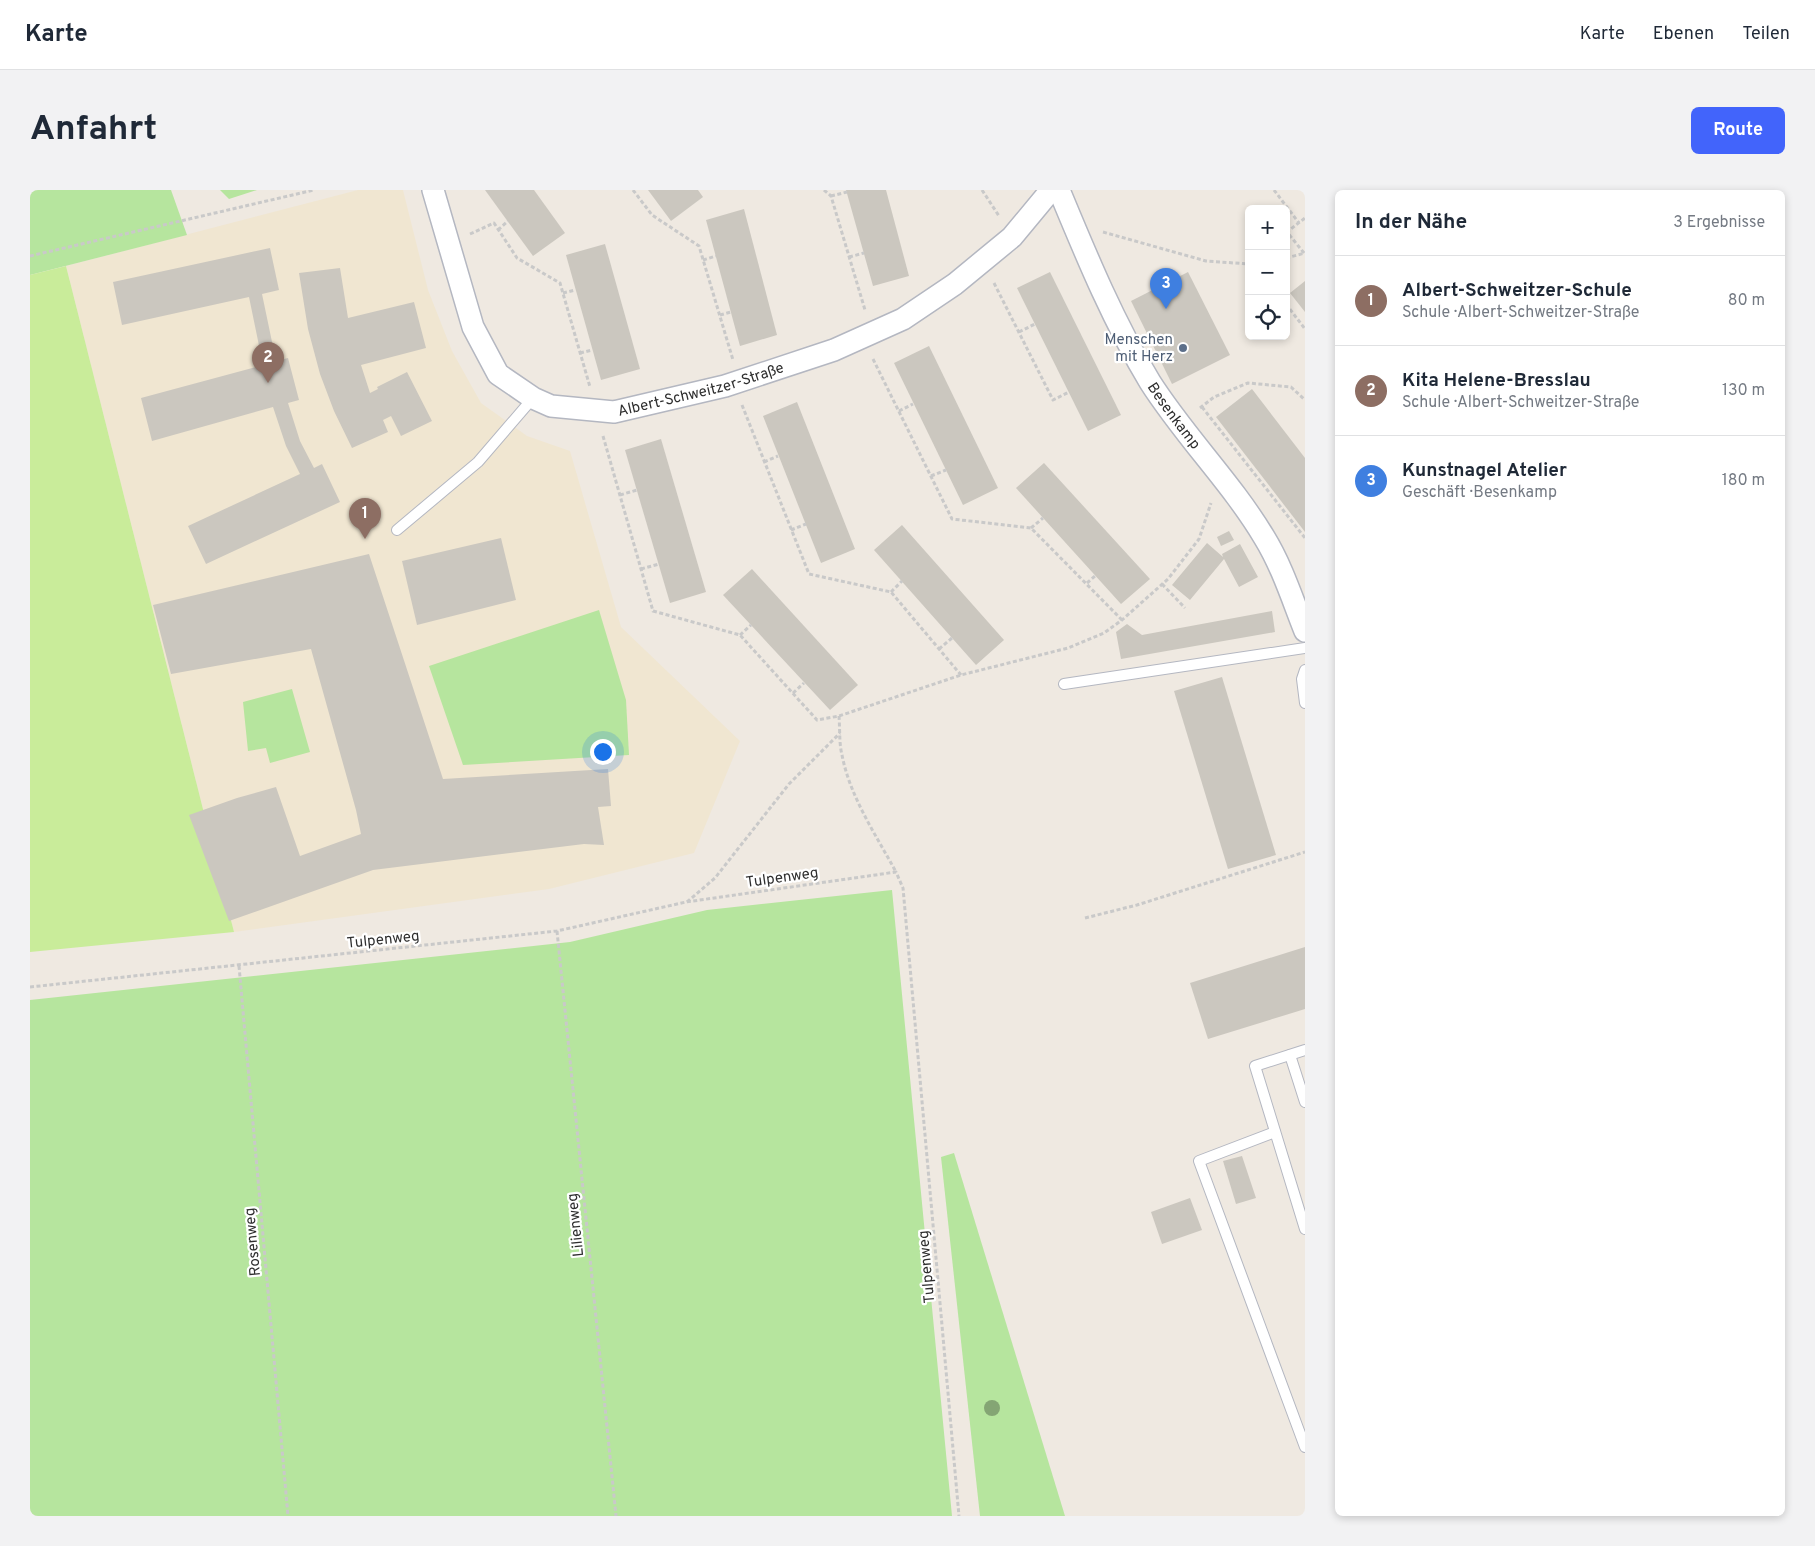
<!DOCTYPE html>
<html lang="de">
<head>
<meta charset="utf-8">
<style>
	:root { --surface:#fff; --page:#f2f2f3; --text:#1f2937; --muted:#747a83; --line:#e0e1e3; --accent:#4264fb }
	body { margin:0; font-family:Overpass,sans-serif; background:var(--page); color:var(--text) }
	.controls { position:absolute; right:15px; top:15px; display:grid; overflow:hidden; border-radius:8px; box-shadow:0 2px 8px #0003 }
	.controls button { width:45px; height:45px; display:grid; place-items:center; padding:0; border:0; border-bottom:1px solid var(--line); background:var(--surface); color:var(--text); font:25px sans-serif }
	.you { position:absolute; left:572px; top:561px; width:18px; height:18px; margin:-12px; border:4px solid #fff; border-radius:50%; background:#1a73e8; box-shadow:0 0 0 8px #1a73e833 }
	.badge { display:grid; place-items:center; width:32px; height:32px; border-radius:50%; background:var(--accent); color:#fff; font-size:16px; font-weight:700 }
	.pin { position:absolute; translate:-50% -41px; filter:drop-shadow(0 1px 2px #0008) }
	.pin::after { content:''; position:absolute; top:26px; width:18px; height:15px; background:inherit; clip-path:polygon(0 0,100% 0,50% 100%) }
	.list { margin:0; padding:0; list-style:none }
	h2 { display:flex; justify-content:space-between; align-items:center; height:65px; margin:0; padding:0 20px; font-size:21px }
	h2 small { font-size:16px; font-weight:400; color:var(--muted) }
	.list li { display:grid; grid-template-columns:32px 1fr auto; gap:15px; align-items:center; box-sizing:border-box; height:90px; padding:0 20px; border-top:1px solid var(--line) }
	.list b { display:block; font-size:19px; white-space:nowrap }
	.list p { margin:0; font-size:16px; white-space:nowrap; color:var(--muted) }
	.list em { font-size:16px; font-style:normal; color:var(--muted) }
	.icon { flex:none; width:28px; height:28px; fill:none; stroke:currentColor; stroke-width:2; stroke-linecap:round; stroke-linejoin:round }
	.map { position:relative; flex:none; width:1275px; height:1326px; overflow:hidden; border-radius:8px }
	header { display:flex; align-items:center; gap:30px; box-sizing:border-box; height:70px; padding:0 25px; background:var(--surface); border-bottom:1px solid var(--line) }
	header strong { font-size:24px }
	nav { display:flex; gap:28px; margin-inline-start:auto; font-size:18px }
	.intro { display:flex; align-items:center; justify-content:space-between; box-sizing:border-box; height:120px; padding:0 30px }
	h1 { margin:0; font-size:35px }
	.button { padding:12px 22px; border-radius:8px; background:var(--accent); color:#fff; font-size:18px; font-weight:700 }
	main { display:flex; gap:30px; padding:0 30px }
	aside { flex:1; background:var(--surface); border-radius:8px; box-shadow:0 2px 8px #0003 }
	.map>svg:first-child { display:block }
	.education { fill:#f0e6d1 }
	.green { fill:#b6e59e }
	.pitch { fill:#c9ec9a }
	.building { fill:#cbc7bf }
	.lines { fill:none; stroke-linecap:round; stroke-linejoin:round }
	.lane-casing { stroke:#b4b7c1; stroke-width:12 }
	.street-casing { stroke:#b4b7c1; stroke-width:24 }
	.path { stroke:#c9c9c9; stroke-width:3; stroke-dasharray:4 2.5; stroke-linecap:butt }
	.lane { stroke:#fff; stroke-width:10 }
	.street { stroke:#fff; stroke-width:21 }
	.tree { fill:#84a574 }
	.service-dot { fill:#5c6f8a; stroke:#fff; stroke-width:2 }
	.labels { text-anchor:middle; stroke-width:4.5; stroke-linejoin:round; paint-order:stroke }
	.service-label { font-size:15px; fill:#4e5e75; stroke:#fff; text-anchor:end }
	.street-label { font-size:15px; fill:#2e2e2e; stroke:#fff }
</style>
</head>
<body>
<header>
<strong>Karte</strong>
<nav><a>Karte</a><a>Ebenen</a><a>Teilen</a></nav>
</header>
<div class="intro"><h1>Anfahrt</h1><a class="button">Route</a></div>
<main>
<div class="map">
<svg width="1275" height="1326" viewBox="0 0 1275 1326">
	<rect width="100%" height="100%" fill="#efe9e1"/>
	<path class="education" d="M328,0H373L398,100L422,161L451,213L497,246L540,261L591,437L710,551L664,663L519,699L204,742L36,76Z"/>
	<g class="green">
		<path d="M0,0H141L157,45L0,85Z"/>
		<path d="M190,0H227L199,9Z"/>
		<path d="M569,420L596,510L599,565L433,575L399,476Z"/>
		<path d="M262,499L280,562L240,573L236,558L218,561L213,512Z"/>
		<path d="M862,700L922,1326H0V810L540,752L677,720Z"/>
		<path d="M924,963L1035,1326H950L911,967Z"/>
	</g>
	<path class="pitch" d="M36,76L204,742L0,762V85Z"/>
	<g class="building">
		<path d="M455,0H504L535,43L503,66Z"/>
		<path d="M618,0H668L673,7L641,31Z"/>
		<path d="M816,0H856L879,86L843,96Z"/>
		<path d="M714,19L747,145L710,156L676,30Z"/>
		<path d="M575,54L610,179L571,190L536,65Z"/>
		<path d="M240,58L249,100L232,104L246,171L258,168L269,210L258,213L270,251L284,278L292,274L310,312L176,374L158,336L270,284L256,256L243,217L122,251L111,208L233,175L219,107L92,135L83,92Z"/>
		<path d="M310,78L318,128L384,112L396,158L331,175L340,203L348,199L347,197L377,182L402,231L371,246L361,226L353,230L358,242L322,258L304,221L290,184L278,139L269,83Z"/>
		<path d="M1020,82L1091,225L1058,241L987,98Z"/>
		<path d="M1158,82L1200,165L1142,194L1101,111Z"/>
		<path d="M1275,91V122L1260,103Z"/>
		<path d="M899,156L968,298L933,315L864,173Z"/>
		<path d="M1222,199L1275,268V342L1186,227Z"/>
		<path d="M767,212L825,359L791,373L733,226Z"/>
		<path d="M631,249L676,402L640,413L595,260Z"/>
		<path d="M1014,273L1120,389L1091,414L986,298Z"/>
		<path d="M872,335L974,450L946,475L844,360Z"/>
		<path d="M1199,341L1204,350L1191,356L1187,347Z"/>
		<path d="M471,348L486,410L387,435L372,371Z"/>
		<path d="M1177,353L1193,367L1192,364L1210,354L1228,387L1209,397L1194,369L1160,410L1142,395Z"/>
		<path d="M339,364L413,589L578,579L581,616L568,617L574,655L554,654L343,680L199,731L159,625L207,608L246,597L270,666L331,644L326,620L281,459L141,484L123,415Z"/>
		<path d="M722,379L828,495L800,520L693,405Z"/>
		<path d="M1242,421L1245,442L1091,469L1086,442L1097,434L1112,445Z"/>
		<path d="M1192,487L1246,665L1198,679L1144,501Z"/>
		<path d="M1275,757V819L1178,849L1160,793Z"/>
		<path d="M1212,966L1226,1008L1206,1014L1193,971Z"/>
		<path d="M1160,1008L1172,1040L1132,1054L1121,1022Z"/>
	</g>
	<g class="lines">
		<g class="lane-casing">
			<g id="lane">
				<path d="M367,340L448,272L503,208"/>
				<path d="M1275,480L1272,489L1275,513"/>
				<path d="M1034,494L1275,458"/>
				<path d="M1275,860L1225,876L1275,1039"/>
				<path d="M1260,865L1275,912"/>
				<path d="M1245,942L1169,971L1275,1257"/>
			</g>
		</g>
		<g class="street-casing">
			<g id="street">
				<path id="s1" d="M403,0L443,137L468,184L503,208L521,216L584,222L695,196L804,160L873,129L925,94L982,47L1021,0"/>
				<path id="s2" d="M1029,0C1056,65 1083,131 1120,192C1155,247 1201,292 1234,347C1252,376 1263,411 1275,441"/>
			</g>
		</g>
		<g class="path">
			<path d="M603,0L622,25L669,56L703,170"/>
			<path d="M794,0L801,6L835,120"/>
			<path d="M952,0L969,26"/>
			<path d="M1244,0L1269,33"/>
			<path d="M801,6L817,2"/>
			<path d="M468,40L478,31"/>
			<path d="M1073,42L1176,71L1219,74"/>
			<path d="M440,44L464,33L487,68L530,93L560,197"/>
			<path d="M1274,63L1257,42L1275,28"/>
			<path d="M0,66L284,0"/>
			<path d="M819,67L834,63"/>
			<path d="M1256,68L1275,63"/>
			<path d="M673,70L686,66"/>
			<path d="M964,93L1023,210L1039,202"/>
			<path d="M533,103L545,100"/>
			<path d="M1256,114L1275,139"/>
			<path d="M690,125L701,122"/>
			<path d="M989,142L1005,134"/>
			<path d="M550,163L562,160"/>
			<path d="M843,169L922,329L1001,338L1092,430"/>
			<path d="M712,215L779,384L861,402L931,485"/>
			<path d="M1172,217L1275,348"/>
			<path d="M1170,218L1184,207L1218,193L1261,197L1275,210"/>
			<path d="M869,221L883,214"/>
			<path d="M573,246L623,421L710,445L787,530L809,526L931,485L1038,458L1074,443L1092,430L1138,389L1169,349L1181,313"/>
			<path d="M734,272L748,266"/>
			<path d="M901,286L916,280"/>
			<path d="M590,305L607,300"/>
			<path d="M1001,338L1013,328"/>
			<path d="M761,340L776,334"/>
			<path d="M611,379L629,374"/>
			<path d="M1057,393L1065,386"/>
			<path d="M1132,394L1155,418"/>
			<path d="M861,402L872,391"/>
			<path d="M710,445L721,435"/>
			<path d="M909,459L922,448"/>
			<path d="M763,503L774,493"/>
			<path d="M809,526C810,539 809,553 812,565C820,607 846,645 866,682"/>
			<path d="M657,712L685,688L759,594L810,543"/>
			<path d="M1055,728L1107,715L1275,662"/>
			<path d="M527,741L586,1326"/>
			<path d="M209,776L258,1326"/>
			<path d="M0,797L527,741L656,712L866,682L873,698L929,1326"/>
		</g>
		<use href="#lane" class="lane"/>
		<use href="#street" class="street"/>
	</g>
	<circle class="tree" cx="962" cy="1218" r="8"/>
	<circle class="service-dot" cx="1153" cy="158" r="5"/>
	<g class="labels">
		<g class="service-label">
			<text x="1143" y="154">Menschen<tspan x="1143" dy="17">mit Herz</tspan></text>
		</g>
		<g class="street-label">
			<text dy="5" stroke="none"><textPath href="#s1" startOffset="411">Albert-Schweitzer-Straße</textPath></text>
			<text dy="5" stroke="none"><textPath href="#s2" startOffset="254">Besenkamp</textPath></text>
			<text transform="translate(752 687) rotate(-8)" y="5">Tulpenweg</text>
			<text transform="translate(353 749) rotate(-6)" y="5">Tulpenweg</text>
			<text transform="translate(545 1035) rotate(-96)" y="5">Lilienweg</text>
			<text transform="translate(222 1052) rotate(-95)" y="5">Rosenweg</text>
			<text transform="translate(896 1077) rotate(-95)" y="5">Tulpenweg</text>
		</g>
	</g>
</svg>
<div class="controls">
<button>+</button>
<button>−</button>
<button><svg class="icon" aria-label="locate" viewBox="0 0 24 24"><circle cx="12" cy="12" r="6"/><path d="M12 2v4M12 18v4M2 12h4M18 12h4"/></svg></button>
</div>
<div class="you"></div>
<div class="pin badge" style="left:335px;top:349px;background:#8d6e63">1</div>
<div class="pin badge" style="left:238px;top:193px;background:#8d6e63">2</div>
<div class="pin badge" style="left:1136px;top:119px;background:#3f7fe0">3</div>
</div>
<aside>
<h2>In der Nähe<small>3 Ergebnisse</small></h2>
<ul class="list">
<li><span class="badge" style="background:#8d6e63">1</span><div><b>Albert-Schweitzer-Schule</b><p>Schule · Albert-Schweitzer-Straße</p></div><em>80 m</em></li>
<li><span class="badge" style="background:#8d6e63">2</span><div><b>Kita Helene-Bresslau</b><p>Schule · Albert-Schweitzer-Straße</p></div><em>130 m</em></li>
<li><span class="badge" style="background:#3f7fe0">3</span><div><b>Kunstnagel Atelier</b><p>Geschäft · Besenkamp</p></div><em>180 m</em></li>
</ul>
</aside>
</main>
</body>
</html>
